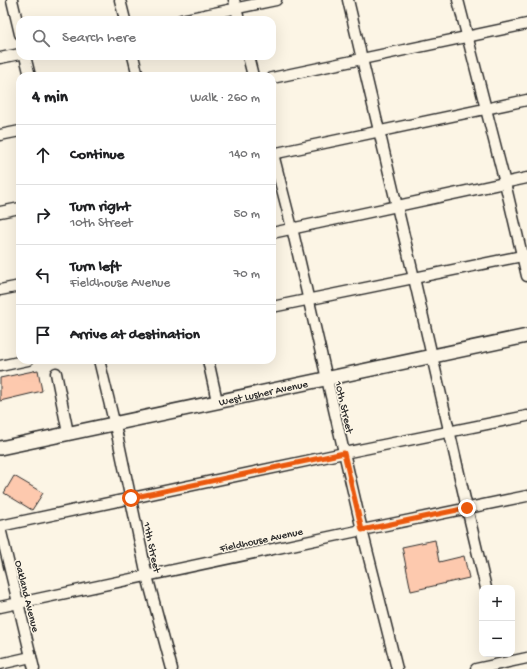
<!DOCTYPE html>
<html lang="en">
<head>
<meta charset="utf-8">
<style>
	:root { --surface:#fff; --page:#f6f6f6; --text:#202124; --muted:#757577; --line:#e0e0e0 }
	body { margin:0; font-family:"Gochi Hand",sans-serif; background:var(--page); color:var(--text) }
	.controls { position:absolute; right:12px; bottom:12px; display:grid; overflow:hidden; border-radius:8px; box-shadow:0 4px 16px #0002 }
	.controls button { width:36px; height:36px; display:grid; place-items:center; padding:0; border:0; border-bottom:1px solid var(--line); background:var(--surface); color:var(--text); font:20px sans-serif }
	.stop { position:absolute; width:12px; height:12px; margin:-9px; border:3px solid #ea580c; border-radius:50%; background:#fff }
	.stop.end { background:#ea580c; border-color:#fff; box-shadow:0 1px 4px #0008 }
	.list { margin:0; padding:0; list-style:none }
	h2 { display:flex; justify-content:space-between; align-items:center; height:52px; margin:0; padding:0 16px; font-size:17px }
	h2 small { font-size:13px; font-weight:400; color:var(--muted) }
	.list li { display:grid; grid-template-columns:26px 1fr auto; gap:12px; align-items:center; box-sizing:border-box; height:60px; padding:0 16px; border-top:1px solid var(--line) }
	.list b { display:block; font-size:15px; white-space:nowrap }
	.list p { margin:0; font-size:13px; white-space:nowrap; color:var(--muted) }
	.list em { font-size:13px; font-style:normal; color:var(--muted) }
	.icon { flex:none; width:22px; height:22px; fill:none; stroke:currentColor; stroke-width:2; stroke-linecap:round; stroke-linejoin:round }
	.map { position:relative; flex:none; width:527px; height:669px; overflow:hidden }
	.search { position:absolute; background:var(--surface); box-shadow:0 4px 16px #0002; left:16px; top:16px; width:260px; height:44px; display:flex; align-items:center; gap:10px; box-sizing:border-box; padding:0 14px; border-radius:12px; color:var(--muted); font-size:15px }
	.panel { position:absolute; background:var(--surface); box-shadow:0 4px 16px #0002; left:16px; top:72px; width:260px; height:292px; border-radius:12px }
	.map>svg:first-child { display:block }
	.building { fill:#fdc9ae; stroke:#2b2b2b }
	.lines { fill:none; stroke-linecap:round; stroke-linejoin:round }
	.minor-casing { stroke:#2b2b2b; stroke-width:13 }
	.major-casing { stroke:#2b2b2b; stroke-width:16 }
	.minor { stroke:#fcf5e5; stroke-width:10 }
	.major { stroke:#fcf5e5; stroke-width:13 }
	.route { stroke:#ea580c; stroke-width:5 }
	.labels { text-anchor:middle; stroke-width:3; stroke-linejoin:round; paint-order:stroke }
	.street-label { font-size:11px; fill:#2b2b2b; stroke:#fcf5e5 }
</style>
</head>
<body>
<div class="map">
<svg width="527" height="669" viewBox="0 0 527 669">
	<rect width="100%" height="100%" fill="#fcf5e5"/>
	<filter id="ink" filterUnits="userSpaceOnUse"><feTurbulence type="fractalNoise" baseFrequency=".025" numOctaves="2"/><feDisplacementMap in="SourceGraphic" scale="8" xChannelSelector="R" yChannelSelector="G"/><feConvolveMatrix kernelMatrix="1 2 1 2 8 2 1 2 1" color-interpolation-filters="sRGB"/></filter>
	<g filter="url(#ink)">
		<g class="building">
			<path d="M38,370L42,391L0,401V378Z"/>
			<path d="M14,476L43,493L32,510L4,493Z"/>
			<path d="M435,540L439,562L464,556L469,578L411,591L402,547Z"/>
		</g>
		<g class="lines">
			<g class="minor-casing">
				<g id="minor">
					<path d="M12,0L20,34"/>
					<path d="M120,0L125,20"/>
					<path d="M234,0L239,20"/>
					<path d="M348,0L414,278L467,508L486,588"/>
					<path d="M458,0L505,183L527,276"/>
					<path d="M181,20L276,0"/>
					<path d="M25,56L30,76"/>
					<path d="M133,56L138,76"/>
					<path d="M248,56L253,76"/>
					<path d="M0,58L20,54"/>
					<path d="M272,78L527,24"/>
					<path d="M0,135L20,131"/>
					<path d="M272,150L292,228L362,530L397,669"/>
					<path d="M272,154L527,100"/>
					<path d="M0,212L20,208"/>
					<path d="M272,233L527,178"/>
					<path d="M0,290L20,286"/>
					<path d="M272,307L527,255"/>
					<path d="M99,360L117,434L147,576L172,669"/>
					<path d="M208,360L217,401"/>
					<path d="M0,366L28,360"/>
					<path d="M56,373L68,433"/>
					<path d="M0,526L344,453L527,416"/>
					<path d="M0,528L34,669"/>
					<path d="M0,607L362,530L527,496"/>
					<path d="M0,664L31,657"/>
					<path d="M476,669L527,658"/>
				</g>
			</g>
			<g class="major-casing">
				<g id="major">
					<path id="s1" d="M0,448L527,336"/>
				</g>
			</g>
			<use href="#minor" class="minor"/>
			<use href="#major" class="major"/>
		</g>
	</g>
	<g class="lines" filter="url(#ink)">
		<path class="route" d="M131,498L344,453L362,530L467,508"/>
	</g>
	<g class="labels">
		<g class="street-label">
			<text dy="4" stroke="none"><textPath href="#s1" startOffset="269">West Lusher Avenue</textPath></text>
			<text transform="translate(345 407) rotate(77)" y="4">10th Street</text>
			<text transform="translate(261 539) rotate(-12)" y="4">Fieldhouse Avenue</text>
			<text transform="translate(153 547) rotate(78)" y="4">11th Street</text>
			<text transform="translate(28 596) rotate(76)" y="4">Oakland Avenue</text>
		</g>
	</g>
</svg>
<div class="controls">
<button>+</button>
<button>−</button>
</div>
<div class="stop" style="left:131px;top:498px"></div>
<div class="stop end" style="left:467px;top:508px"></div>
<div class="search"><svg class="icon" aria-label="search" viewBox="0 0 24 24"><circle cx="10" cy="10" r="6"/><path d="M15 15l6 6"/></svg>Search here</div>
<section class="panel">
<h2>4 min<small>Walk · 260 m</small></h2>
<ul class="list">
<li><svg class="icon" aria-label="ahead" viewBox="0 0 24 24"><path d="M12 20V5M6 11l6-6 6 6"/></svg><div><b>Continue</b></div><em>140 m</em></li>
<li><svg class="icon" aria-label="right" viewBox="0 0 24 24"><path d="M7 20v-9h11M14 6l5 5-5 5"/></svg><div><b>Turn right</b><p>10th Street</p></div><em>50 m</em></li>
<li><svg class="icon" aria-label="left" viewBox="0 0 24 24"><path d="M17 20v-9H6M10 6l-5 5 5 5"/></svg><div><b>Turn left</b><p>Fieldhouse Avenue</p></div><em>70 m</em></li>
<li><svg class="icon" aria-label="arrive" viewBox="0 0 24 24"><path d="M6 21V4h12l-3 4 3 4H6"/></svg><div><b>Arrive at destination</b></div></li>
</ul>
</section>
</div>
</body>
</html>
